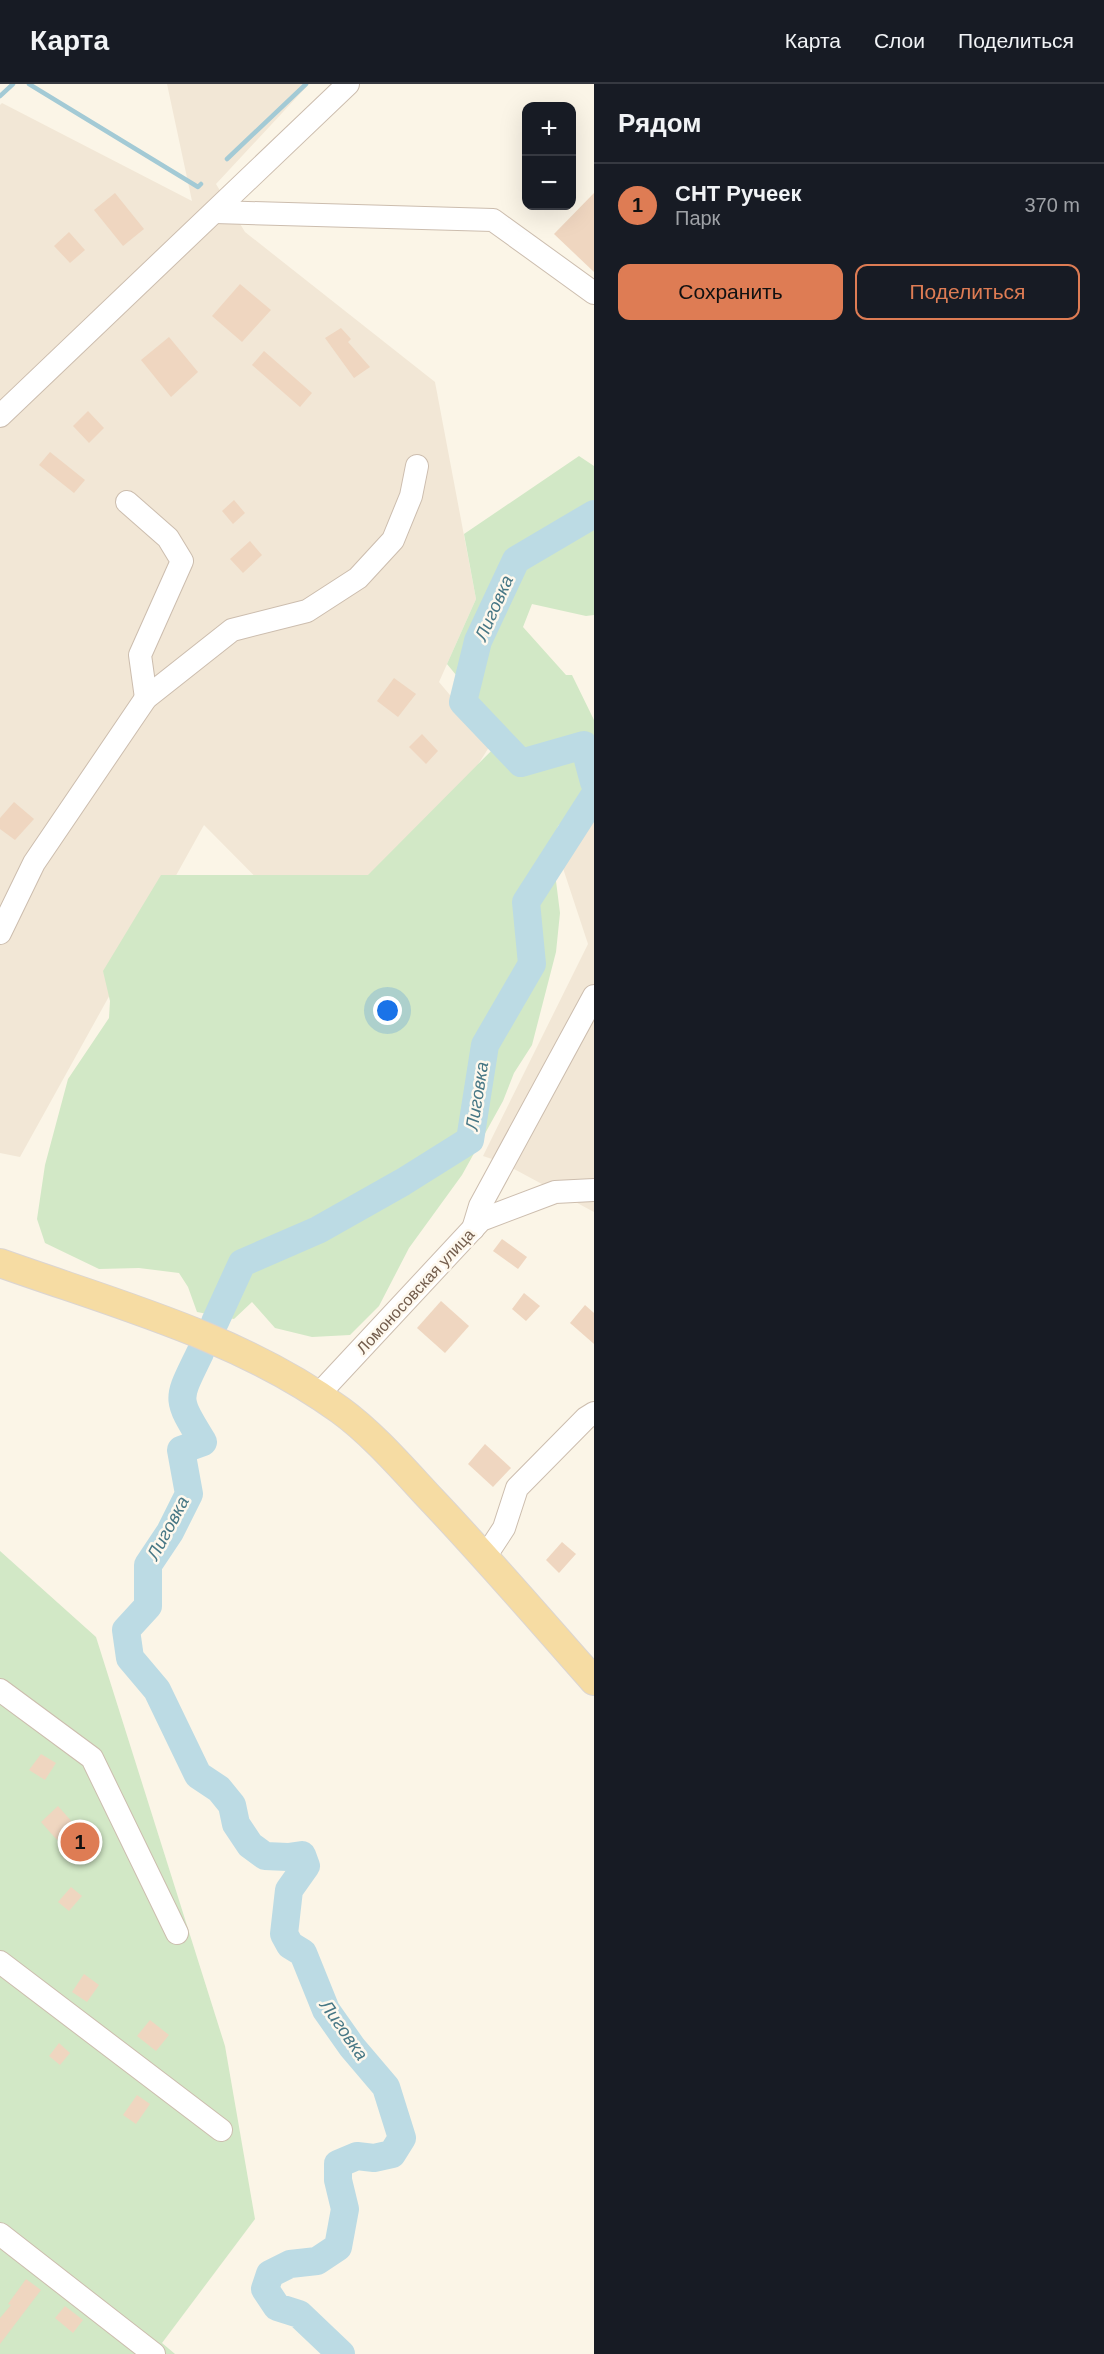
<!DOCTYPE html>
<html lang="ru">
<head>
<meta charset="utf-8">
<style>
	:root { --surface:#171b24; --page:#20242c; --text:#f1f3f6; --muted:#9ea1a6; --line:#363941; --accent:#de7c54 }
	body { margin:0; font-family:Helvetica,sans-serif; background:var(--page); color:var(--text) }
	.controls { position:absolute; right:18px; top:18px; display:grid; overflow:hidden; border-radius:12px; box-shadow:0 6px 24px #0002 }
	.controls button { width:54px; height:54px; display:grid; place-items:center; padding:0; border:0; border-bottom:2px solid var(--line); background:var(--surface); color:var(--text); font:30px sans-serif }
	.you { position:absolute; left:388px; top:927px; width:21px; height:21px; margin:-15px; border:4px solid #fff; border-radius:50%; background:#1a73e8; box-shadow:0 0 0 9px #1a73e833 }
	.badge { display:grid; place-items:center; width:39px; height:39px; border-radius:50%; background:var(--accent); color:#111; font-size:20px; font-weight:700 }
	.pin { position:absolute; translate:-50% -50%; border:3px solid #fff; box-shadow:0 2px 6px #0006 }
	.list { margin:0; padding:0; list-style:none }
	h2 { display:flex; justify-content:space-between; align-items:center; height:78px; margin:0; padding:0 24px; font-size:26px }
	h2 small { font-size:20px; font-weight:400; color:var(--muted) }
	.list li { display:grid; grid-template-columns:39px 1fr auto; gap:18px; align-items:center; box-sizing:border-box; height:84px; padding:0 24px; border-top:2px solid var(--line) }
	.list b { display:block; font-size:22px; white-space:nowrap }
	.list p { margin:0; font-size:20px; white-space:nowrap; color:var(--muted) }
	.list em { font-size:20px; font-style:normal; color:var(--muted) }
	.actions { display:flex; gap:12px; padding:18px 24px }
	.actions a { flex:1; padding:14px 0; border:2px solid var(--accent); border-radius:12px; text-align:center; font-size:21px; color:var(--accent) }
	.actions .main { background:var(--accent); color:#111 }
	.map { position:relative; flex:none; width:594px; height:2270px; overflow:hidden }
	header { display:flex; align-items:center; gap:36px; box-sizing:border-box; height:84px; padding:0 30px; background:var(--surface); border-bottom:2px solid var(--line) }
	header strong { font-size:28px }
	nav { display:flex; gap:33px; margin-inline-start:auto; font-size:21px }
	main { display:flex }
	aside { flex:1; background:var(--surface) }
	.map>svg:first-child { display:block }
	.residential { fill:#f2e7d6 }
	.green { fill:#d2e8c6 }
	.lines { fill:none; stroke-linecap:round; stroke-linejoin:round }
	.stream { stroke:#a3cad5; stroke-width:4.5 }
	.river { stroke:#bcdbe4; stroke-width:28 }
	.building { fill:#efd6c0 }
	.minor-casing { stroke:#ccbdae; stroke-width:24 }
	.major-casing { stroke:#dbd5d1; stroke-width:30 }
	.minor { stroke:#fff; stroke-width:22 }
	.major { stroke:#f6dca3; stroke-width:28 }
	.labels { text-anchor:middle; stroke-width:5; stroke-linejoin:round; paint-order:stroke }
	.street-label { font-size:16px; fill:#735d4d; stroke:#fef8ed }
	.water-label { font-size:18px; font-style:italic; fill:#477785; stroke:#fef8ed }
</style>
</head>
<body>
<header>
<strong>Карта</strong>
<nav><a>Карта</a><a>Слои</a><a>Поделиться</a></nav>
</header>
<main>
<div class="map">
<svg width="594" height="2270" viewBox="0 0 594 2270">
	<rect width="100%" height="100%" fill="#fbf5e7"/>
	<g class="residential">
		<path d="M167,0H309L216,100L245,148L435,298L476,515L439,598L491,660L452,722L313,851L204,741L20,1073L0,1069V21L2,19L192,117Z"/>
		<path d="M594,703V1128L501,1078L483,1072L588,860L552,751Z"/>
	</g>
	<g class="green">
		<path d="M579,372L594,382V531L586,532L532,520L523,543L566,591H572L594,636V707L558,742L552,765L560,829L556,868L532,961L514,989L503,1017L462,1091L409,1164L379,1222L350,1251L312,1253L275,1244L252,1218L234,1235L197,1228L188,1203L179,1189L139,1184L99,1185L45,1159L37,1135L45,1081L68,995L109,934L110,917L103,887L161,791H368L506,652L447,580L476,515L464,450Z"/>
		<path d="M0,1467L96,1553L225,1962L255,2135L162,2259L175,2270H0Z"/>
	</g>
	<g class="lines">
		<g class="stream">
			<path d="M29,0L198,103L201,100"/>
			<path d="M0,12L13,0"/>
			<path d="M227,75L306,0"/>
		</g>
		<g class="river">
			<path d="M594,430L516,476L478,557L463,618L521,679L584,661L594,698"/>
			<path d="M215,1238L242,1179L318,1146L403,1098L470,1056L485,961L532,880L526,818L594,712"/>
			<path d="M200,1269C177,1317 175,1312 203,1358L181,1366L189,1410L170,1448L148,1481V1522L126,1546L130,1574L157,1606L198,1691L219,1705L232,1721L236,1740L250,1761L265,1772L288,1773L302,1771L306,1782L289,1806L284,1850L290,1861L303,1869L326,1926L352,1963L386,2003L402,2054L392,2070L374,2074L357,2072L338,2080V2096L345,2125L338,2163L317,2177L290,2180L270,2190L265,2205L277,2223L299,2230L341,2270"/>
		</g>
	</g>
	<g class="building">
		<path d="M115,109L144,145L123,162L94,126Z"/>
		<path d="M594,109V188L554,150Z"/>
		<path d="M69,148L85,166L70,179L54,162Z"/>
		<path d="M240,200L271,226L242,258L212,232Z"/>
		<path d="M341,244L351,255L348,258L370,283L354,294L325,254Z"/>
		<path d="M169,253L198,288L171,313L141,276Z"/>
		<path d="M264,267L312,309L300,323L252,281Z"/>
		<path d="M88,327L104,344L89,359L73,342Z"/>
		<path d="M50,368L85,396L74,409L39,381Z"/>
		<path d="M234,416L245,429L233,440L222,427Z"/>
		<path d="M250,457L262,471L243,489L230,475Z"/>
		<path d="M394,594L416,610L398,633L377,617Z"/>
		<path d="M422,650L438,667L426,680L409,663Z"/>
		<path d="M14,718L34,735L15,756L0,745V734Z"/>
		<path d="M502,1155L527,1173L518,1185L493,1167Z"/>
		<path d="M524,1209L540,1222L526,1237L512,1225Z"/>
		<path d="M441,1217L469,1242L445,1269L417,1244Z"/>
		<path d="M585,1221L594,1229V1260L570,1239Z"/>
		<path d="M485,1360L511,1384L493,1403L468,1380Z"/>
		<path d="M562,1458L576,1470L559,1489L546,1476Z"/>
		<path d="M41,1670L56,1679L45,1696L29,1686Z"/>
		<path d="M58,1722L74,1740L57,1756L41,1738Z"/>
		<path d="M71,1803L82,1812L69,1827L58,1818Z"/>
		<path d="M84,1890L99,1901L87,1918L72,1908Z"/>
		<path d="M150,1936L169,1951L156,1967L137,1952Z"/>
		<path d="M59,1959L70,1969L60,1981L49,1972Z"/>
		<path d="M137,2011L150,2020L136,2040L123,2031Z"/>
		<path d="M26,2195L41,2206L0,2260V2234L11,2221L8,2220Z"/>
		<path d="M65,2222L83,2236L73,2249L55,2234Z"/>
	</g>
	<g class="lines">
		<g class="minor-casing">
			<g id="minor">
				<path d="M215,128L493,136L594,209"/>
				<path d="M0,332L348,0"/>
				<path d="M127,418L168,454L182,477L140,571L146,614"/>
				<path d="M0,849L34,779L146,614L232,546L307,527L358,494L393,456L411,412L417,382"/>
				<path d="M473,1145L480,1122L594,912"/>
				<path d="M317,1312L481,1136L555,1108L594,1106"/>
				<path d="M485,1473L504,1444L517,1404L586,1334L594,1329"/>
				<path d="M0,1606L92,1674L177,1849"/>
				<path d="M0,1878L221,2046"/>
				<path d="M0,2150L154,2270"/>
			</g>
		</g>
		<g class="major-casing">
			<path id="major" d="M0,1179C115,1220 240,1253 340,1326C373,1350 403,1385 431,1415C487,1474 540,1536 594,1597"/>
		</g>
		<use href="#minor" class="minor"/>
		<use href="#major" class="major"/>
	</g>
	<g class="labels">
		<g class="street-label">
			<text transform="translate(415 1207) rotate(-47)" y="6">Ломоносовская улица</text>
		</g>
		<g class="water-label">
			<text transform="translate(494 524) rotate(-66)" y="6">Лиговка</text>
			<text transform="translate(477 1012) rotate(-81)" y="6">Лиговка</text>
			<text transform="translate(168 1444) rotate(-62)" y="6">Лиговка</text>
			<text transform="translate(344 1946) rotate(55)" y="6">Лиговка</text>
		</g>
	</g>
</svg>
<div class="controls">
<button>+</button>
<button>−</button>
</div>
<div class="you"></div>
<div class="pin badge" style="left:80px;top:1758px">1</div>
</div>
<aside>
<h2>Рядом<small></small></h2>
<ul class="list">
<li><span class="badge">1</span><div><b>СНТ Ручеек</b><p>Парк</p></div><em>370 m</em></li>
</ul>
<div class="actions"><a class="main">Сохранить</a><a>Поделиться</a></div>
</aside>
</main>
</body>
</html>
